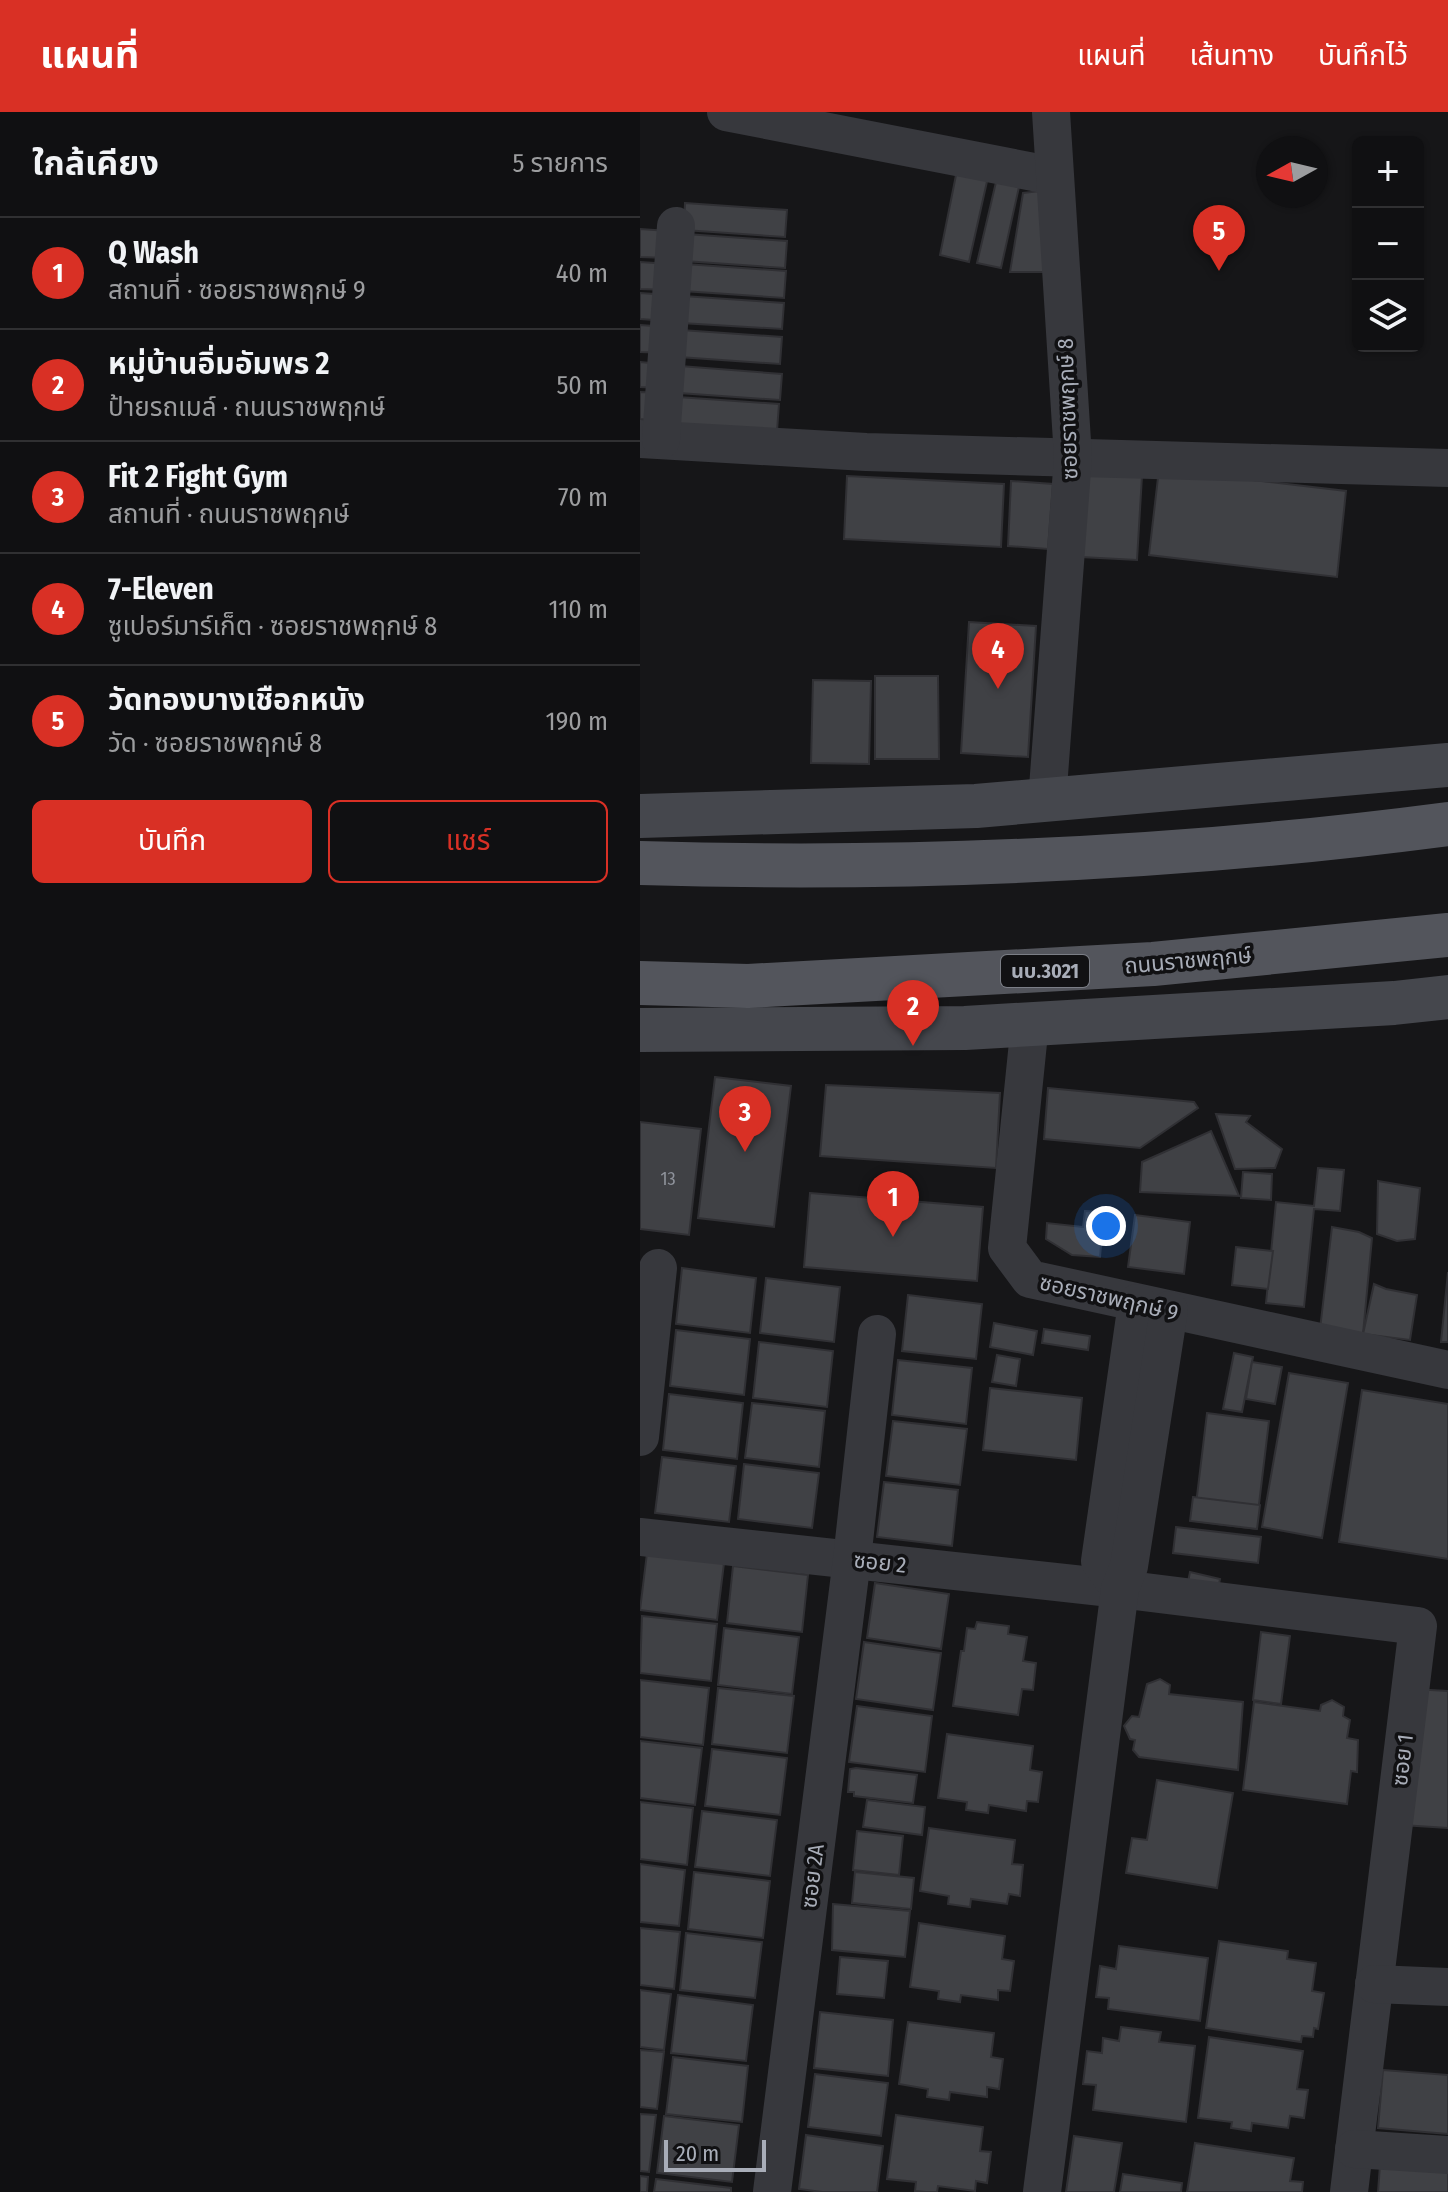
<!DOCTYPE html>
<html lang="th">
<head>
<meta charset="utf-8">
<style>
	:root { --surface:#101012; --page:#19191b; --text:#f1f3f6; --muted:#9c9d9f; --line:#303032; --accent:#d93025 }
	body { margin:0; font-family:"Fira Sans Condensed","Noto Sans Thai",sans-serif; background:var(--page); color:var(--text) }
	.controls { position:absolute; right:24px; top:24px; display:grid; overflow:hidden; border-radius:12px; box-shadow:0 2px 6px #0004 }
	.controls button { width:72px; height:72px; display:grid; place-items:center; padding:0; border:0; border-bottom:2px solid var(--line); background:var(--surface); color:var(--text); font:40px sans-serif }
	.compass { position:absolute; left:616px; top:24px; width:72px; height:72px; border-radius:50%; background:var(--surface); box-shadow:0 2px 6px #0004; rotate:262deg }
	.scale { position:absolute; left:24px; bottom:20px; width:102px; box-sizing:border-box; padding-left:8px; border:4px solid #a8adb8; border-top:0; font-size:22px; line-height:28px; white-space:nowrap; color:#a8adb8; -webkit-text-stroke:6px #111113; paint-order:stroke }
	.you { position:absolute; left:466px; top:1114px; width:28px; height:28px; margin:-20px; border:6px solid #fff; border-radius:50%; background:#1a73e8; box-shadow:0 0 0 12px #1a73e833 }
	.badge { display:grid; place-items:center; width:52px; height:52px; border-radius:50%; background:var(--accent); color:#fff; font-size:26px; font-weight:700 }
	.pin { position:absolute; translate:-50% -66px; filter:drop-shadow(0 2px 4px #0008) }
	.pin::after { content:''; position:absolute; top:42px; width:28px; height:24px; background:inherit; clip-path:polygon(0 0,100% 0,50% 100%) }
	.list { margin:0; padding:0; list-style:none }
	h2 { display:flex; justify-content:space-between; align-items:center; height:104px; margin:0; padding:0 32px; font-size:34px }
	h2 small { font-size:26px; font-weight:400; color:var(--muted) }
	.list li { display:grid; grid-template-columns:52px 1fr auto; gap:24px; align-items:center; box-sizing:border-box; height:112px; padding:0 32px; border-top:2px solid var(--line) }
	.list b { display:block; font-size:30px; white-space:nowrap }
	.list p { margin:0; font-size:26px; white-space:nowrap; color:var(--muted) }
	.list em { font-size:26px; font-style:normal; color:var(--muted) }
	.actions { display:flex; gap:16px; padding:24px 32px }
	.actions a { flex:1; padding:18px 0; border:2px solid var(--accent); border-radius:12px; text-align:center; font-size:28px; color:var(--accent) }
	.actions .main { background:var(--accent); color:#fff }
	.icon { flex:none; width:44px; height:44px; fill:none; stroke:currentColor; stroke-width:2; stroke-linecap:round; stroke-linejoin:round }
	.map { position:relative; flex:none; width:808px; height:2080px; overflow:hidden }
	header { display:flex; align-items:center; gap:48px; box-sizing:border-box; height:112px; padding:0 40px; background:var(--accent); color:#fff }
	header strong { font-size:38px }
	nav { display:flex; gap:44px; margin-inline-start:auto; font-size:28px }
	main { display:flex }
	aside { flex:1; background:var(--surface) }
	.map>svg:first-child { display:block }
	.building { fill:#404145; stroke:#303034; stroke-width:2 }
	.lines { fill:none; stroke-linecap:round; stroke-linejoin:round }
	.street { stroke:#37383d; stroke-width:38 }
	.secondary { stroke:#45474d; stroke-width:44 }
	.primary { stroke:#53555c; stroke-width:44 }
	.labels { text-anchor:middle; stroke-width:7; stroke-linejoin:round; paint-order:stroke }
	.number-label { font-size:18px; fill:#8e929b }
	.shield { fill:#111113; stroke:#7b7e86; stroke-width:2 }
	.shield-label { font-size:20px; font-weight:bold; fill:#a8adb8 }
	.street-label { font-size:22px; fill:#a8adb8; stroke:#111113 }
</style>
</head>
<body>
<header>
<strong>แผนที่</strong>
<nav><a>แผนที่</a><a>เส้นทาง</a><a>บันทึกไว้</a></nav>
</header>
<main>
<aside>
<h2>ใกล้เคียง<small>5 รายการ</small></h2>
<ul class="list">
<li><span class="badge">1</span><div><b>Q Wash</b><p>สถานที่ · ซอยราชพฤกษ์ 9</p></div><em>40 m</em></li>
<li><span class="badge">2</span><div><b>หมู่บ้านอิ่มอัมพร 2</b><p>ป้ายรถเมล์ · ถนนราชพฤกษ์</p></div><em>50 m</em></li>
<li><span class="badge">3</span><div><b>Fit 2 Fight Gym</b><p>สถานที่ · ถนนราชพฤกษ์</p></div><em>70 m</em></li>
<li><span class="badge">4</span><div><b>7-Eleven</b><p>ซูเปอร์มาร์เก็ต · ซอยราชพฤกษ์ 8</p></div><em>110 m</em></li>
<li><span class="badge">5</span><div><b>วัดทองบางเชือกหนัง</b><p>วัด · ซอยราชพฤกษ์ 8</p></div><em>190 m</em></li>
</ul>
<div class="actions"><a class="main">บันทึก</a><a>แชร์</a></div>
</aside>
<div class="map">
<svg width="808" height="2080" viewBox="0 0 808 2080">
	<rect width="100%" height="100%" fill="#161618"/>
	<g class="building">
		<path d="M317,58L348,65L329,150L300,143Z"/>
		<path d="M356,70L379,75L361,156L337,151Z"/>
		<path d="M400,79L409,160H370L383,81Z"/>
		<path d="M45,91L147,98L145,125L44,118Z"/>
		<path d="M0,117L28,119L27,146L0,145Z"/>
		<path d="M46,122L147,129L145,156L44,149Z"/>
		<path d="M0,150L29,152L27,178L0,177Z"/>
		<path d="M45,152L146,159L144,186L43,179Z"/>
		<path d="M0,181L29,183L27,209L0,207Z"/>
		<path d="M43,184L144,191L142,217L41,211Z"/>
		<path d="M0,213L28,215L26,241L0,240Z"/>
		<path d="M41,218L142,225L140,252L39,245Z"/>
		<path d="M0,250L21,252L19,276L0,275Z"/>
		<path d="M40,254L142,262L140,288L39,281Z"/>
		<path d="M0,280L20,281L19,309L0,307Z"/>
		<path d="M38,285L139,292L137,319L36,312Z"/>
		<path d="M519,357L706,379L697,465L509,443Z"/>
		<path d="M447,361L502,364L497,448L441,445Z"/>
		<path d="M207,364L364,372L361,435L204,427Z"/>
		<path d="M371,369L413,372L408,437L368,434Z"/>
		<path d="M329,510L396,514L388,645L321,641Z"/>
		<path d="M235,564H298L299,647H235Z"/>
		<path d="M173,568L231,569L229,652L171,651Z"/>
		<path d="M75,965L151,974L134,1115L58,1106Z"/>
		<path d="M186,973L360,981L356,1056L180,1044Z"/>
		<path d="M408,976L554,990L558,996L500,1036L404,1027Z"/>
		<path d="M576,1002L610,1004L606,1010L642,1037L635,1056L595,1057Z"/>
		<path d="M0,1010L61,1017L49,1123L0,1117Z"/>
		<path d="M571,1019L599,1084L500,1080L502,1050Z"/>
		<path d="M678,1056L704,1058L700,1099L674,1097L664,1195L626,1191L636,1090L674,1094Z"/>
		<path d="M603,1060L632,1062L631,1088L601,1086Z"/>
		<path d="M738,1069L780,1076L775,1127L757,1129L737,1122Z"/>
		<path d="M170,1081L343,1095L337,1169L164,1155Z"/>
		<path d="M445,1099L464,1100L460,1145L432,1143L406,1127L407,1111L443,1115Z"/>
		<path d="M495,1103L550,1110L544,1162L488,1155Z"/>
		<path d="M692,1115L719,1120L732,1126L723,1222L680,1217Z"/>
		<path d="M596,1135L633,1139L628,1177L592,1173Z"/>
		<path d="M42,1156L116,1166L110,1221L36,1212Z"/>
		<path d="M808,1160V1230H801Z"/>
		<path d="M126,1166L200,1175L194,1230L120,1221Z"/>
		<path d="M734,1172L746,1177L777,1183L770,1228L723,1222Z"/>
		<path d="M268,1183L342,1192L336,1247L262,1239Z"/>
		<path d="M354,1211L397,1219L393,1243L350,1235Z"/>
		<path d="M404,1217L450,1224L448,1238L402,1231Z"/>
		<path d="M36,1218L110,1227L104,1283L30,1274Z"/>
		<path d="M119,1230L193,1239L187,1295L113,1286Z"/>
		<path d="M594,1241L613,1245L602,1300L583,1297Z"/>
		<path d="M357,1243L380,1247L376,1274L352,1270Z"/>
		<path d="M258,1248L332,1256L326,1312L252,1303Z"/>
		<path d="M612,1250L642,1255L635,1292L606,1287Z"/>
		<path d="M649,1261L708,1271L682,1426L622,1415Z"/>
		<path d="M350,1276L442,1286L436,1348L343,1338Z"/>
		<path d="M722,1278L808,1292V1447L699,1430Z"/>
		<path d="M29,1282L103,1291L97,1347L23,1338Z"/>
		<path d="M112,1291L185,1299L179,1355L105,1346Z"/>
		<path d="M567,1301L629,1309L616,1417L554,1409Z"/>
		<path d="M253,1309L327,1317L320,1373L246,1364Z"/>
		<path d="M22,1345L96,1354L89,1410L15,1401Z"/>
		<path d="M104,1352L179,1361L172,1416L98,1407Z"/>
		<path d="M244,1370L318,1378L312,1434L237,1425Z"/>
		<path d="M553,1385L620,1393L617,1417L550,1409Z"/>
		<path d="M536,1415L621,1425L618,1451L533,1441Z"/>
		<path d="M7,1441L84,1451L77,1508L0,1498Z"/>
		<path d="M93,1454L168,1463L162,1520L87,1511Z"/>
		<path d="M550,1460L580,1467L576,1487L546,1480Z"/>
		<path d="M235,1471L309,1482L301,1537L227,1526Z"/>
		<path d="M2,1504L77,1512L71,1569L0,1561Z"/>
		<path d="M337,1510L369,1514L368,1522L387,1525L383,1549L396,1551L393,1578L382,1577L378,1603L313,1594L321,1539H324L327,1516L335,1517Z"/>
		<path d="M84,1516L159,1525L152,1582L78,1573Z"/>
		<path d="M621,1520L650,1524L641,1592L613,1588Z"/>
		<path d="M224,1530L301,1541L293,1598L216,1587Z"/>
		<path d="M520,1567L530,1573L529,1582L603,1590L598,1658L499,1645L493,1638L495,1628L490,1627L484,1614L492,1604L499,1605L507,1572Z"/>
		<path d="M0,1568L69,1576L63,1633L0,1625Z"/>
		<path d="M78,1576L154,1584L147,1641L72,1632Z"/>
		<path d="M773,1577L808,1579V1716L762,1713Z"/>
		<path d="M692,1588L704,1595L703,1604L710,1608L707,1626L718,1628L717,1660L711,1659L707,1692L603,1678L614,1590L680,1599L681,1593Z"/>
		<path d="M217,1594L292,1604L285,1660L209,1650Z"/>
		<path d="M307,1622L393,1634L390,1658L402,1660L398,1690L387,1689L386,1699L349,1693L348,1701L326,1698L327,1690L298,1686Z"/>
		<path d="M0,1629L62,1636L55,1693L0,1686Z"/>
		<path d="M72,1637L147,1646L140,1703L65,1694Z"/>
		<path d="M216,1656L277,1663L273,1691L214,1684V1680H208L210,1657Z"/>
		<path d="M517,1668L593,1681L577,1776L486,1761L492,1726L507,1728Z"/>
		<path d="M227,1688L285,1695L282,1723L223,1715Z"/>
		<path d="M0,1690L53,1696L47,1753L0,1747Z"/>
		<path d="M62,1699L137,1708L130,1764L55,1755Z"/>
		<path d="M289,1716L375,1728L372,1752L383,1753L380,1784L369,1782L367,1792L331,1787L330,1795L308,1792L309,1784L280,1779Z"/>
		<path d="M217,1719L263,1724L259,1763L213,1758Z"/>
		<path d="M0,1752L45,1758L39,1814L0,1810Z"/>
		<path d="M54,1760L130,1769L123,1826L48,1817Z"/>
		<path d="M215,1760L274,1766L271,1797L212,1791Z"/>
		<path d="M193,1792L270,1799L265,1845L192,1838Z"/>
		<path d="M279,1811L365,1824L362,1847L374,1849L370,1879L358,1878V1888L321,1883L320,1890L298,1887L299,1879L270,1875Z"/>
		<path d="M0,1816L40,1820L34,1877L0,1873Z"/>
		<path d="M46,1821L122,1830L115,1886L40,1878Z"/>
		<path d="M579,1829L648,1839L647,1847L676,1851L672,1879L684,1881L678,1917L674,1916L673,1925L662,1924L661,1930L566,1916Z"/>
		<path d="M479,1834L568,1846L560,1909L468,1897L469,1886L456,1885L460,1854L476,1857Z"/>
		<path d="M200,1845L248,1849L244,1886L197,1882Z"/>
		<path d="M0,1878L31,1882L24,1938L0,1935Z"/>
		<path d="M38,1883L113,1893L106,1949L31,1941Z"/>
		<path d="M180,1900L253,1908L248,1964L174,1956Z"/>
		<path d="M268,1910L354,1921L351,1945L363,1947L359,1977L347,1975V1985L310,1980L309,1988L287,1985L288,1977L259,1972Z"/>
		<path d="M481,1915L521,1920L519,1930L555,1934L546,2010L453,1998L456,1973L443,1972L447,1939L462,1941L463,1926L479,1929Z"/>
		<path d="M569,1925L663,1939L657,1977L668,1978L664,2006L650,2004L648,2016L612,2011L611,2019L591,2016L592,2010L558,2006Z"/>
		<path d="M0,1938L24,1940L17,1997L0,1995Z"/>
		<path d="M33,1945L108,1954L102,2010L26,2002Z"/>
		<path d="M743,1958L808,1963V2022L738,2016Z"/>
		<path d="M175,1962L248,1971L241,2024L168,2015Z"/>
		<path d="M0,2002L16,2003L9,2060L0,2059Z"/>
		<path d="M256,2003L343,2015L340,2039L351,2040L347,2071L336,2069L335,2079L298,2074L297,2080H286L275,2079L276,2070L247,2067Z"/>
		<path d="M24,2004L99,2013L92,2070L17,2061Z"/>
		<path d="M166,2023L243,2034L237,2080H182L159,2077Z"/>
		<path d="M434,2024L482,2031L474,2080H426Z"/>
		<path d="M555,2031L654,2046L650,2069L663,2070L662,2080H547Z"/>
		<path d="M740,2053L808,2058V2080H738Z"/>
		<path d="M483,2062L542,2071L541,2080H480Z"/>
		<path d="M0,2064L8,2065L7,2080H0Z"/>
		<path d="M16,2067L91,2076V2080H14Z"/>
	</g>
	<g class="lines">
		<g class="street">
			<path d="M86,0L414,64"/>
			<path d="M0,327L226,340L808,356"/>
			<path d="M21,328L36,114"/>
			<path d="M407,689L433,345L411,0"/>
			<path d="M390,911L367,1136L390,1167L808,1258"/>
			<path d="M0,1325L18,1156"/>
			<path d="M0,1425L480,1477L778,1514L709,2080"/>
			<path d="M480,1477L460,1449L497,1191"/>
			<path d="M734,1872L808,1875"/>
			<path d="M714,2037L808,2043"/>
			<path d="M132,2080L212,1447L237,1222"/>
			<path d="M402,2080L480,1477L489,1454L529,1198"/>
		</g>
		<g class="secondary">
			<path d="M0,704L336,694L808,653"/>
			<path d="M0,918L325,916L754,891L808,885"/>
		</g>
		<g class="primary">
			<path d="M0,751C269,759 541,747 808,712"/>
			<path d="M0,871L108,874L513,852L808,823"/>
		</g>
	</g>
	<g class="labels">
		<g class="number-label">
			<text x="28" y="1073">13</text>
		</g>
		<rect class="shield" x="361" y="843" width="88" height="32" rx="6"/>
		<g class="shield-label">
			<text x="405" y="866">นบ.3021</text>
		</g>
		<g class="street-label">
			<text transform="translate(427 297) rotate(-92)" y="8">ซอยราชพฤกษ์ 8</text>
			<text transform="translate(548 848) rotate(-5)" y="8">ถนนราชพฤกษ์</text>
			<text transform="translate(469 1185) rotate(13)" y="8">ซอยราชพฤกษ์ 9</text>
			<text transform="translate(240 1450) rotate(6)" y="8">ซอย 2</text>
			<text transform="translate(762 1648) rotate(-83)" y="8">ซอย 1</text>
			<text transform="translate(172 1764) rotate(-83)" y="8">ซอย 2A</text>
		</g>
	</g>
</svg>
<div class="controls">
<button>+</button>
<button>−</button>
<button><svg class="icon" aria-label="layers" viewBox="0 0 24 24"><path d="M12 4l9 5-9 5-9-5zM3 14l9 5 9-5"/></svg></button>
</div>
<svg class="compass" viewBox="-18 -18 36 36"><path d="M0-13l5 13h-10z" fill="#e53935"/><path d="M0 13l5-13h-10z" fill="#9c9d9f"/></svg>
<div class="scale">20 m</div>
<div class="you"></div>
<div class="pin badge" style="left:253px;top:1125px">1</div>
<div class="pin badge" style="left:273px;top:934px">2</div>
<div class="pin badge" style="left:105px;top:1040px">3</div>
<div class="pin badge" style="left:358px;top:577px">4</div>
<div class="pin badge" style="left:579px;top:159px">5</div>
</div>
</main>
</body>
</html>
